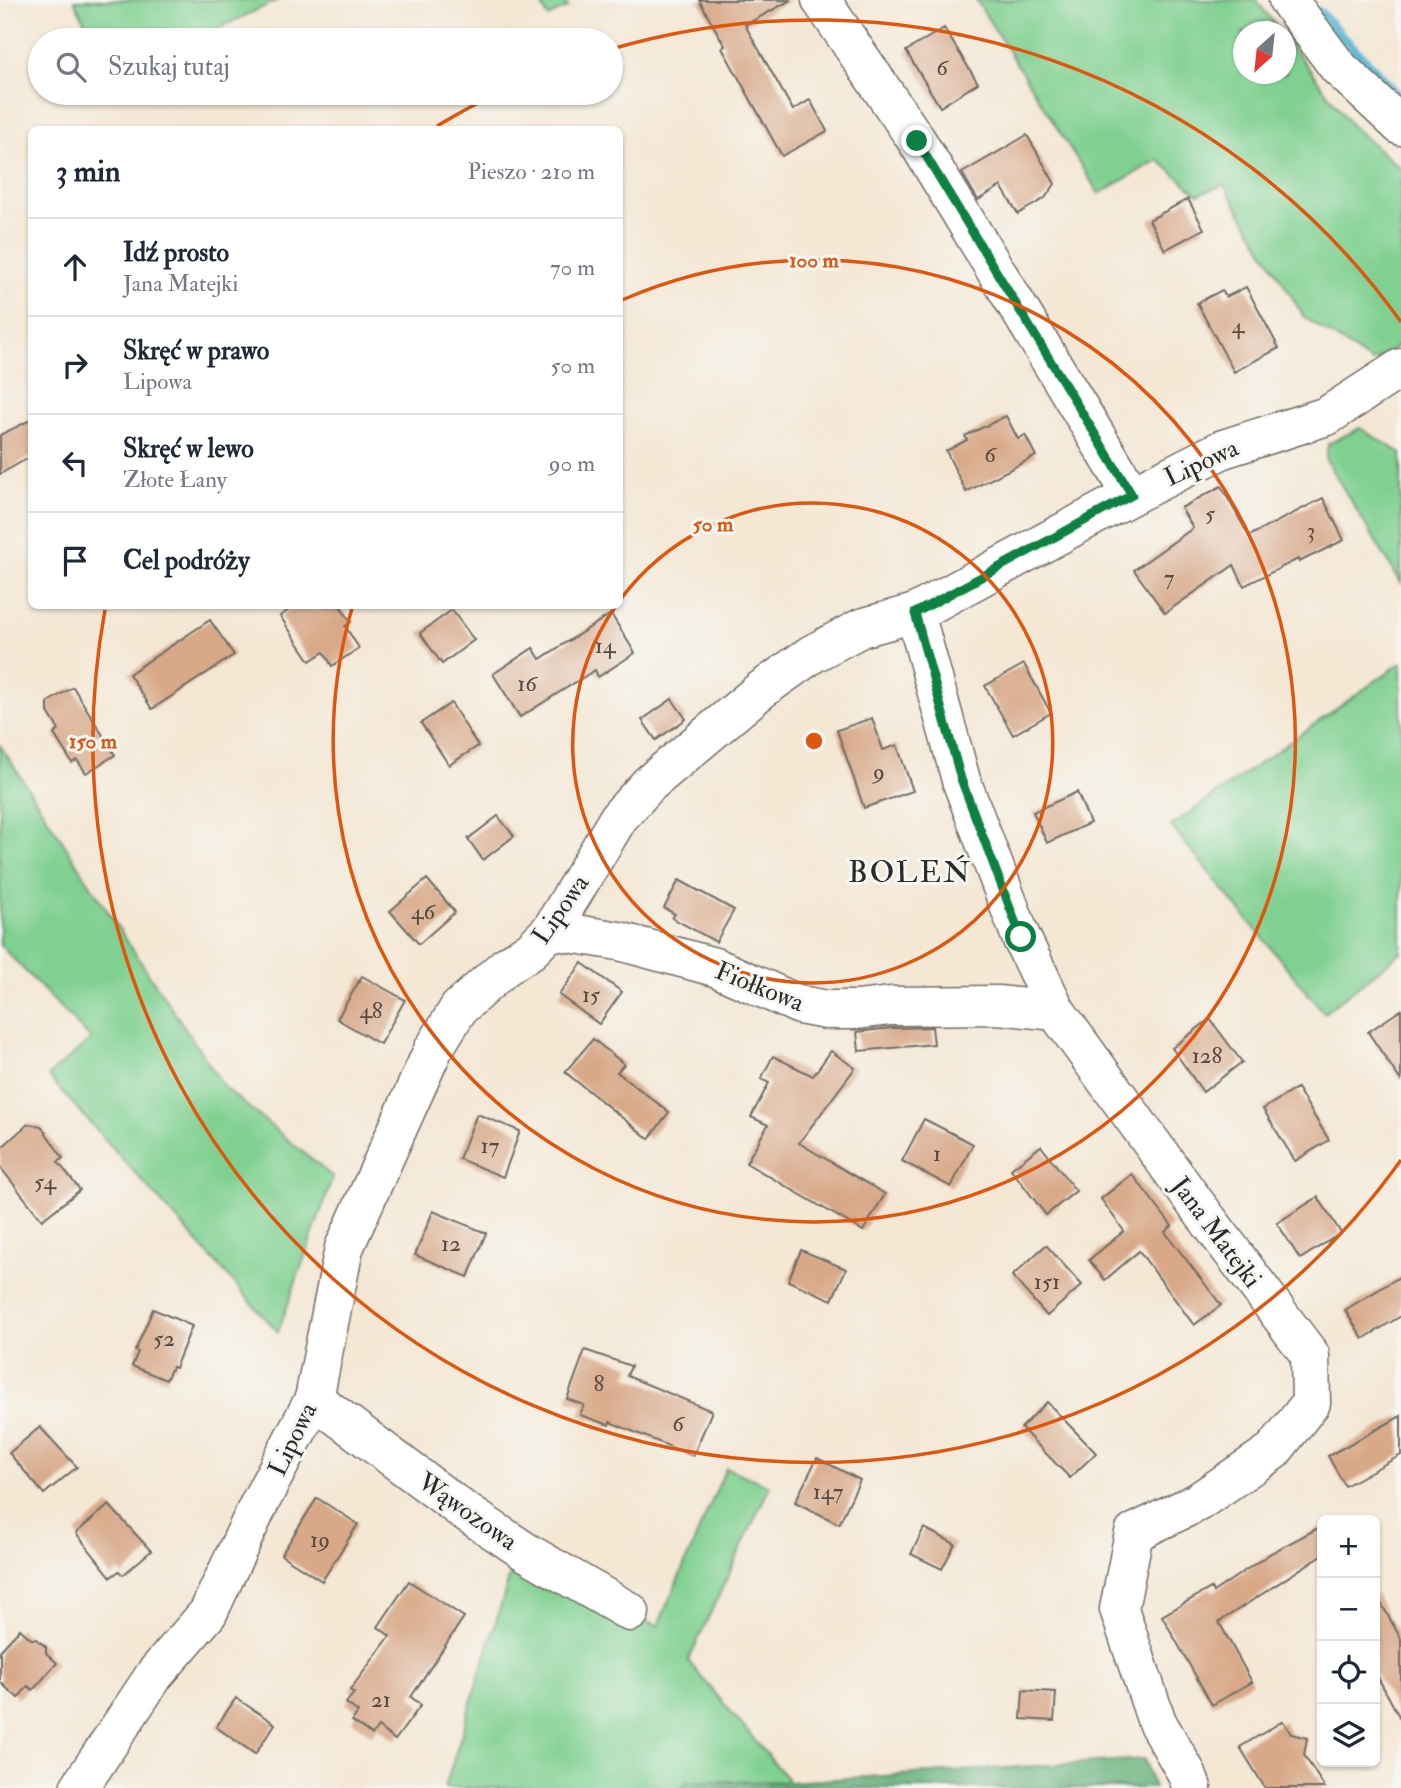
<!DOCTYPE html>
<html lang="pl">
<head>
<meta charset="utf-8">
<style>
	:root { --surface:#fff; --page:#f6f6f7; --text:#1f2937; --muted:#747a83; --line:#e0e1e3 }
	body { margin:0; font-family:"IM FELL Double Pica",serif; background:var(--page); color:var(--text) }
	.controls { position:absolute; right:21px; bottom:21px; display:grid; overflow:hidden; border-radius:10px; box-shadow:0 2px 5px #0004 }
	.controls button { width:63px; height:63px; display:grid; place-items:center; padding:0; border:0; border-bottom:2px solid var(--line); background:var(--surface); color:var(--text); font:35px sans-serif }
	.compass { position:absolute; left:1233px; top:21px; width:63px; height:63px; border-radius:50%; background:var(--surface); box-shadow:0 2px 5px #0004; rotate:207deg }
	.stop { position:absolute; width:21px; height:21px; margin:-16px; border:5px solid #0b8043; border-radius:50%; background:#fff }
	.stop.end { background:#0b8043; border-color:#fff; box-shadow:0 2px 7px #0008 }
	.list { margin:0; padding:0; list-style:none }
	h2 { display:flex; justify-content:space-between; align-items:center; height:91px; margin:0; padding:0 28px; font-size:30px }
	h2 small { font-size:23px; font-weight:400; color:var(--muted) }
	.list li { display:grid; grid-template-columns:46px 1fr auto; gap:21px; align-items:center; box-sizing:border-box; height:98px; padding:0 28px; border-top:2px solid var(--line) }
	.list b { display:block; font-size:26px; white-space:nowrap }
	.list p { margin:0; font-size:23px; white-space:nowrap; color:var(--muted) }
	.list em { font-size:23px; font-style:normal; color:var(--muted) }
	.icon { flex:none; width:38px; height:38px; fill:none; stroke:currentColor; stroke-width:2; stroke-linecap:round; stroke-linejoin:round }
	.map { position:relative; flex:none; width:1401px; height:1788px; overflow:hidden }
	.search { position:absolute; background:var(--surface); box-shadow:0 2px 5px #0004; left:28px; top:28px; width:595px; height:77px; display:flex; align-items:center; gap:18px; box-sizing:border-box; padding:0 24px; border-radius:38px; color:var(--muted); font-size:26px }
	.panel { position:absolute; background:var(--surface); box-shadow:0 2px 5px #0004; left:28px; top:126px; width:595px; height:483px; border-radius:10px }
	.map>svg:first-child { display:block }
	.green { fill:#80d091; stroke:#567e5e; stroke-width:2 }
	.forest { fill:#68b27b; stroke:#4a6e53; stroke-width:2 }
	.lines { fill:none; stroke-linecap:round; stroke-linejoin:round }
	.stream { stroke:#54b3d2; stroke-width:10 }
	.building { fill:#d8a888 }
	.minor-casing { stroke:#716d66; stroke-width:41 }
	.minor { stroke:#fff; stroke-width:38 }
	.route { stroke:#0b8043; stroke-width:9 }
	.ring { fill:none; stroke:#df570e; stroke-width:3.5 }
	.labels { text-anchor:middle; stroke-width:6; stroke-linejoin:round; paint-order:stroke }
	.number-label { font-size:23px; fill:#564a42 }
	.street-label { font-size:26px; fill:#2b2b2b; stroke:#f6f6f2 }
	.quarter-label { font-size:30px; letter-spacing:2px; fill:#2b2b2b; stroke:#f6f6f2 }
	.centre { fill:#df570e; stroke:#f6f6f2; stroke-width:3.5 }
	.ring-label { font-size:21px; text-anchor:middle; font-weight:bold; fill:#df570e; stroke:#f6f6f2; stroke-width:6; stroke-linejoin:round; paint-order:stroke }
</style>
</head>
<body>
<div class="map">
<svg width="1401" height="1788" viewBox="0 0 1401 1788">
	<rect width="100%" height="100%" fill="#f6f6f2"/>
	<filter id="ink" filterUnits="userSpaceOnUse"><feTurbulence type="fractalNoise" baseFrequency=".0143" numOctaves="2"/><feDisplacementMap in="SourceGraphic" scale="14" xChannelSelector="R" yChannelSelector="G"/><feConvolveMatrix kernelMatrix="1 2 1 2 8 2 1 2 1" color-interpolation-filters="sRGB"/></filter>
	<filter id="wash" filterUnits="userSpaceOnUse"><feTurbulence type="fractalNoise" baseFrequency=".00686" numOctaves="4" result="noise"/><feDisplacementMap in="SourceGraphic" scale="28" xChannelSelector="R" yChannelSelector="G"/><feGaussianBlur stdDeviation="1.57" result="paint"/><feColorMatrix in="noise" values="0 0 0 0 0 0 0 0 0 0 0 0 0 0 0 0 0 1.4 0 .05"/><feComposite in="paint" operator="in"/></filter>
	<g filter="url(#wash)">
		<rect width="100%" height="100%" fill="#f4e7d4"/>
		<g class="green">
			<path d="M74,0H278L194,40H93Z"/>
			<path d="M539,0H564L568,7L548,17Z"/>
			<path d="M976,0H1256L1280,31L1244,32V74H1286V38L1352,126L1401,169V344L1372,362L1304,317L1224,185L1198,194L1158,160L1099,194Z"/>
			<path d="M1360,428L1401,453V583L1326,460L1328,444Z"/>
			<path d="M1401,663V952L1324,1013L1171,826Z"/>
			<path d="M0,745L136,955L225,1088L333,1177L278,1332L48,1076L91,1039L0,945Z"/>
			<path d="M726,1468L770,1486L688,1661L790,1782L687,1781L682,1788H445L511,1572L658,1626Z"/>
		</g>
		<path class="forest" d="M1144,1759L1154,1788H682L687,1781L790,1782Z"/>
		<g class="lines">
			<path class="stream" d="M1319,12L1401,98"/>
		</g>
		<g id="blocks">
			<g class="building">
				<path d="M699,0H791L745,25L793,110L810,100L827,131L782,156L722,48L725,46Z"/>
				<path d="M944,28L978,83L940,107L906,51Z"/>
				<path d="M1027,135L1055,184L1045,198L1018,214L1001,186L978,200L962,173Z"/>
				<path d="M1188,199L1204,229L1165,250L1149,220Z"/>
				<path d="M1246,287L1279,348L1234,372L1197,303L1222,290L1226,297Z"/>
				<path d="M1006,416L1018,439L1025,435L1036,456L966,492L946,451L967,440L965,436Z"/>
				<path d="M32,419V456L0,474V435Z"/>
				<path d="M1221,486L1249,536L1323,498L1344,540L1299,562L1298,559L1244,586L1234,565L1165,613L1134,570L1193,528L1181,508Z"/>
				<path d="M295,606H340L351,622L345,626L359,648L332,666L324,652L310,661L280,616Z"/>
				<path d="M452,610L474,640L442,664L420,633Z"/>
				<path d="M611,614L635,653L598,677L595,670L520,717L493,674L533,648L540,659Z"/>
				<path d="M210,620L234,655L152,709L129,674Z"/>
				<path d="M1024,664L1051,713L1013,735L985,686Z"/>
				<path d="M73,687L115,755L86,773L77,760L72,763L54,734L59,730L48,712V702Z"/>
				<path d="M672,699L686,719L656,740L642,720Z"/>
				<path d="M451,703L478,746L449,765L421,723Z"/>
				<path d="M872,718L883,750L897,745L913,791L864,808L837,730Z"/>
				<path d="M1077,792L1090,823L1047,843L1033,812Z"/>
				<path d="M498,816L514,836L483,860L468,839Z"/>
				<path d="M427,879L455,912L419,944L390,911Z"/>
				<path d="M679,880L734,910L716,942L672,918L675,914L664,908Z"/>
				<path d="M582,963L622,992L599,1024L559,995Z"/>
				<path d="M362,976L405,1000L380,1044L337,1019Z"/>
				<path d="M1401,1010V1081L1368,1032Z"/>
				<path d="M1210,1019L1242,1062L1203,1092L1172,1048Z"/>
				<path d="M932,1027L934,1044L859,1051L857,1032L892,1028Z"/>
				<path d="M593,1039L624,1064L617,1072L669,1112L649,1139L565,1072Z"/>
				<path d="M831,1051L855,1068L799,1143L885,1194L863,1231L746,1163L768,1125L751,1117L769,1083L761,1079L773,1056L813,1076Z"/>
				<path d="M1297,1088L1329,1140L1295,1161L1263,1109Z"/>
				<path d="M477,1114L520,1131L503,1177L459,1159Z"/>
				<path d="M924,1119L973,1144L951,1187L902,1161Z"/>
				<path d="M28,1124L41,1126L63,1158L58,1162L80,1190L42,1220L0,1167V1149Z"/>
				<path d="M1041,1146L1076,1191L1046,1215L1011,1169Z"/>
				<path d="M1132,1174L1172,1226L1165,1232L1221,1305L1194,1325L1139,1251L1105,1280L1089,1260L1124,1231L1101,1199Z"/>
				<path d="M1318,1197L1341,1233L1300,1259L1277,1223Z"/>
				<path d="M433,1211L486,1233L468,1277L415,1255Z"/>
				<path d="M1046,1245L1082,1285L1047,1316L1012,1276Z"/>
				<path d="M801,1250L846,1269L832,1300L788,1281Z"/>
				<path d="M1401,1276V1316L1363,1339L1345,1310Z"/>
				<path d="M153,1309L192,1326L175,1368L172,1367L166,1380L132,1366L138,1352L135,1351Z"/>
				<path d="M585,1350L631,1366L627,1376L712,1411L693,1456L610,1422L609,1425L580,1415L584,1405L567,1399Z"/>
				<path d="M1047,1402L1096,1453L1070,1478L1021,1428Z"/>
				<path d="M1401,1416V1455L1345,1486L1328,1456Z"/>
				<path d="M40,1427L77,1467L44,1494L9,1453Z"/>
				<path d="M817,1458L860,1480L839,1524L795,1502Z"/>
				<path d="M317,1498L358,1524L322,1581L281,1555Z"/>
				<path d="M109,1505L151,1551L123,1575L119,1571L111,1577L76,1533Z"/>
				<path d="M1322,1526V1555L1219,1622L1252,1682L1212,1705L1162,1616L1211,1588L1213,1592L1271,1553Z"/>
				<path d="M924,1528L955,1544L942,1569L911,1554Z"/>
				<path d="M409,1581L464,1617L411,1697L421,1705L395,1740L378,1727L372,1735L352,1721L358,1712L346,1703L354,1693L350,1690L390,1636L378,1627Z"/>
				<path d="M1375,1592L1401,1639V1720L1375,1672Z"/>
				<path d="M20,1629L31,1639H36L46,1647V1653L57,1663L33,1690L28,1686L18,1698L0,1682V1651Z"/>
				<path d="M1023,1690L1056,1692L1054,1721L1021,1719Z"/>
				<path d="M236,1698L275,1724L255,1754L216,1727Z"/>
				<path d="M1283,1721L1291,1734L1307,1738L1304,1755L1325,1788H1265L1240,1747Z"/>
			</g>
		</g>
	</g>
	<g filter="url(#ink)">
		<use href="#blocks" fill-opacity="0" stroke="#716d66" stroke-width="2"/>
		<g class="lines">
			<g class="minor-casing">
				<g id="minor">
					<path d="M821,0L917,141L1132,495"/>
					<path d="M1288,0L1338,67L1401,126"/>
					<path d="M915,613L961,780L1021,937L1056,1011L1190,1196L1310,1355L1311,1403L1273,1451L1198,1502L1134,1533L1119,1609L1157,1722L1186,1772L1192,1788"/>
					<path d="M551,930L619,941L715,967L800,1005L826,1010H857L891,1006L998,1005L1056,1011"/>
					<path d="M314,1399L460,1508L526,1552L630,1612"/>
					<path d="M79,1788L155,1674L208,1613L258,1506L314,1399L344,1248L433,1050L459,1008L505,967L531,950L551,930L619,817L649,784L761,690L812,654L861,628L915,613L1132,495L1223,449L1327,416L1401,368"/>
				</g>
			</g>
			<use href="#minor" class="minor"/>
		</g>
	</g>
	<g class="lines" filter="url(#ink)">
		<path class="route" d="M917,141L1132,495L915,613L961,779L1021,937"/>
	</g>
	<g class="ring">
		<path d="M620 600A240 240 0 1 1 615 607"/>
		<path d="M622 300A481 481 0 1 1 352 608"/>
		<path d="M1401 1160A721 721 0 0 1 105 610M437 126A721 721 0 0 1 498 93M615 48A721 721 0 0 1 1401 322"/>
	</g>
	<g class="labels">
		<g class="number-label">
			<text x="942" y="75">6</text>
			<text x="1238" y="333">4</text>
			<text x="990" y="462">6</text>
			<text x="1210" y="521">5</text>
			<text x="1311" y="538">3</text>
			<text x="1169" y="585">7</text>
			<text x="605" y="653">14</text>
			<text x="527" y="691">16</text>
			<text x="879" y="779">9</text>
			<text x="423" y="919">46</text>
			<text x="591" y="1002">15</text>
			<text x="371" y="1018">48</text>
			<text x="1207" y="1063">128</text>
			<text x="490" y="1153">17</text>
			<text x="937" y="1161">1</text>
			<text x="45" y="1189">54</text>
			<text x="451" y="1251">12</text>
			<text x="1047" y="1289">151</text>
			<text x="164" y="1346">52</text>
			<text x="599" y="1391">8</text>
			<text x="678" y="1431">6</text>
			<text x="828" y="1499">147</text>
			<text x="320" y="1547">19</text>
			<text x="381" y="1707">21</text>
		</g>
		<g class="street-label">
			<text transform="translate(1201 462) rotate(-25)" y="9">Lipowa</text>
			<text transform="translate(560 909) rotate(-55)" y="9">Lipowa</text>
			<text transform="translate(760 986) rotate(22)" y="9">Fiołkowa</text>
			<text transform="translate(1217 1232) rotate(53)" y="9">Jana Matejki</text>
			<text transform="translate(292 1439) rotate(-64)" y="9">Lipowa</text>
			<text transform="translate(468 1511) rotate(35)" y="9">Wąwozowa</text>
		</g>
		<g class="quarter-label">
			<text x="910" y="882">BOLEŃ</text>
		</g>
	</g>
	<circle cx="814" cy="741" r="10" class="centre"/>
	<g class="ring-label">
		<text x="814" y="267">100 m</text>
		<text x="713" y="531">50 m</text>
		<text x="93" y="748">150 m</text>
	</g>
</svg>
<div class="controls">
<button>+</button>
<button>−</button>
<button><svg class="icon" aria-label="locate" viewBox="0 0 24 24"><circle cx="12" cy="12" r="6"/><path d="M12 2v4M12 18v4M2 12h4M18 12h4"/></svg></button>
<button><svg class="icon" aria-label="layers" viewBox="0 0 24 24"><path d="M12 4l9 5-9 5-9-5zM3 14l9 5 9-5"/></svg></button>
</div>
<svg class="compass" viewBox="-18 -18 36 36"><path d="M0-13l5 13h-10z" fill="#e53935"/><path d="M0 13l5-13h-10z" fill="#747a83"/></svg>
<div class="stop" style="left:1021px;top:937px"></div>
<div class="stop end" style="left:917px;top:141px"></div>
<div class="search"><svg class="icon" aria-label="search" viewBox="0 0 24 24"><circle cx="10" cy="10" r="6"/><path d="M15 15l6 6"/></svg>Szukaj tutaj</div>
<section class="panel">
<h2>3 min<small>Pieszo · 210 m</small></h2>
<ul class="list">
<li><svg class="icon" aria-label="ahead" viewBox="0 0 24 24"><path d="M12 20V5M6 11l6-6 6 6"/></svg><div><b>Idź prosto</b><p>Jana Matejki</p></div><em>70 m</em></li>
<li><svg class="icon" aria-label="right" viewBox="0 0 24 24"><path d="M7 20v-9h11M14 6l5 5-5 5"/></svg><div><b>Skręć w prawo</b><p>Lipowa</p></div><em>50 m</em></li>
<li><svg class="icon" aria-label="left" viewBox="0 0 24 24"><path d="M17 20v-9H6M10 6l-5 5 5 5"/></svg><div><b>Skręć w lewo</b><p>Złote Łany</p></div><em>90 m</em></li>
<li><svg class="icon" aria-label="arrive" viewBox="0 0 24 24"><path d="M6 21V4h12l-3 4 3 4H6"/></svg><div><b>Cel podróży</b></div></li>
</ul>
</section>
</div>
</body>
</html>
